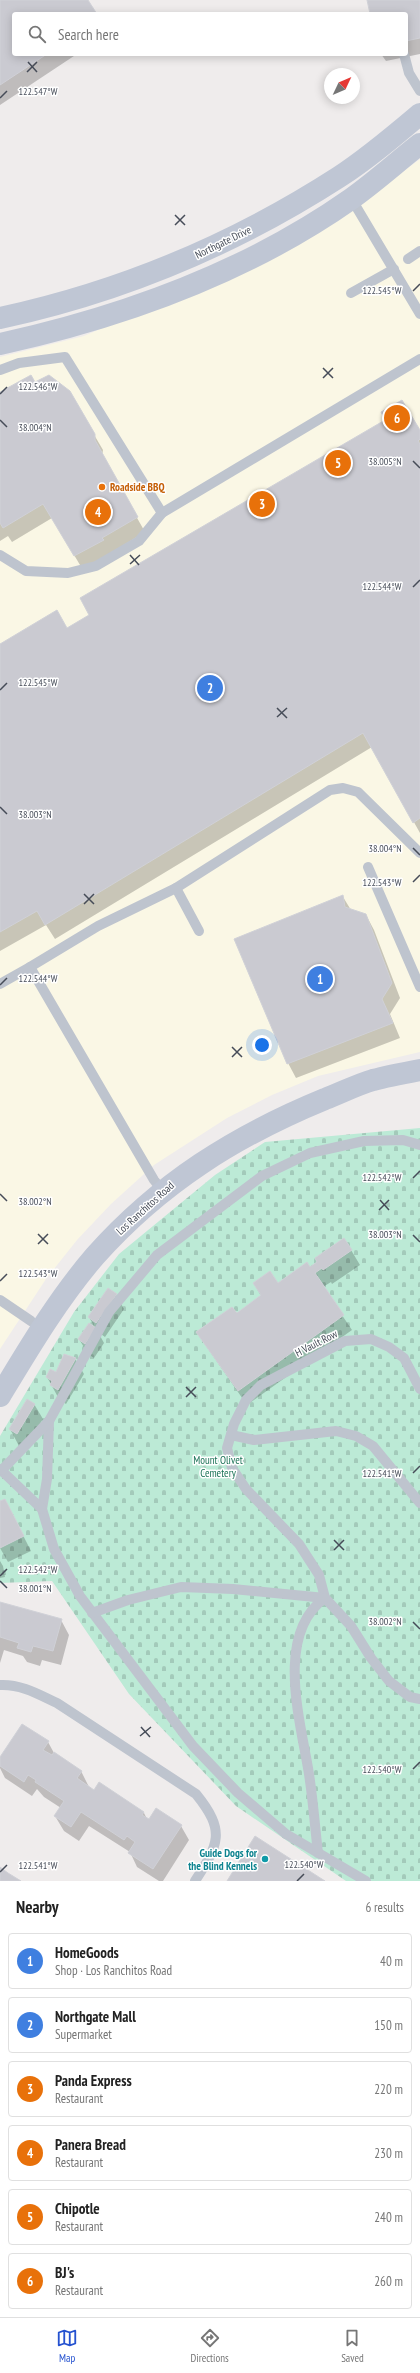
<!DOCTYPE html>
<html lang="en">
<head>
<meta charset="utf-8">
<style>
	:root { --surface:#fff; --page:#f6f6f6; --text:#222; --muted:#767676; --line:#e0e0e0; --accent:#2552d0 }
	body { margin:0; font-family:"PT Sans Narrow",sans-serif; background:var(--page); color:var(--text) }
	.compass { position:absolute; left:324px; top:68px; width:36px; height:36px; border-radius:50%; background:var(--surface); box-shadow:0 2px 10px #0003; rotate:46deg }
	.you { position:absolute; left:262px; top:1045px; width:14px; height:14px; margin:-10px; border:3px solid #fff; border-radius:50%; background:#1a73e8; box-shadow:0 0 0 6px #1a73e833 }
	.badge { display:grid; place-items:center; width:26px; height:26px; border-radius:50%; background:var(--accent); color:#fff; font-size:13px; font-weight:700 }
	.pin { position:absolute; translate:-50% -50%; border:2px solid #fff; box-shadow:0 1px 4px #0006 }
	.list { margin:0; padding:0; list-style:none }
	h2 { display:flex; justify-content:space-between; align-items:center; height:52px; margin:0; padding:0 16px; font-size:17px }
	h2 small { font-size:13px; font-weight:400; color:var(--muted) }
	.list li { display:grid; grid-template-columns:26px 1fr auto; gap:12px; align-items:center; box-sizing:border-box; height:56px; margin:0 8px 8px; padding:0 8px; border:1px solid var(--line); border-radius:4px }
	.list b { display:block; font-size:15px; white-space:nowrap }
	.list p { margin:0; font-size:13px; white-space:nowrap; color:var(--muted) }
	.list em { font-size:13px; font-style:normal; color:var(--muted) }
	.icon { flex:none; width:22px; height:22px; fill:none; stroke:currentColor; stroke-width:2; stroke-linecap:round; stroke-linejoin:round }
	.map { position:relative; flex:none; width:420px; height:1881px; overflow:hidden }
	.search { position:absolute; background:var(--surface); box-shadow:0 2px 10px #0003; left:12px; right:12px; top:12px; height:44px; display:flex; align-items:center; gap:10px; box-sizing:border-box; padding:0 14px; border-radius:4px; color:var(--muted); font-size:15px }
	.sheet { height:436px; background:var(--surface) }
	nav { display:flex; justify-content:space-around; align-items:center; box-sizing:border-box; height:56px; border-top:1px solid var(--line); background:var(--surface); font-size:11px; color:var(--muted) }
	nav a { display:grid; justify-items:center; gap:2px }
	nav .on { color:var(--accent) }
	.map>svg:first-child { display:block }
	.commercial { fill:#faf7e5 }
	.cemetery { fill:url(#cemetery-stones) }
	.shadow { fill:#0003 }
	.building { fill:#cacad1; stroke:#d0d1d7 }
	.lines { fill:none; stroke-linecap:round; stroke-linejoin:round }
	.lane { stroke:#bec4ce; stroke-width:10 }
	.secondary { stroke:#bfc6d4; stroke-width:22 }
	.ticks { fill:none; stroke:#464c58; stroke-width:1.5 }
	.food-dot { fill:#e8710a; stroke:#fff; stroke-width:1.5 }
	.culture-dot { fill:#0f9aa8; stroke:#fff; stroke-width:1.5 }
	.labels { text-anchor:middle; stroke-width:3; stroke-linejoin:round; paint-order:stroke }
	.street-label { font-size:11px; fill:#464c58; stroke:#fff }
	.food-label { font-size:11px; font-weight:bold; fill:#c56008; stroke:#fff; text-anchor:start }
	.park-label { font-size:11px; fill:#1c7357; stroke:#fff }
	.culture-label { font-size:11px; font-weight:bold; fill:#0d838f; stroke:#fff; text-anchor:end }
	.ticks-label { font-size:10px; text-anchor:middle; fill:#464c58; stroke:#fff; stroke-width:3; stroke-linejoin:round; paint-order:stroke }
</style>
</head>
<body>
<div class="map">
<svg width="420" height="1881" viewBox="0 0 420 1881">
	<defs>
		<pattern id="cemetery-stones" width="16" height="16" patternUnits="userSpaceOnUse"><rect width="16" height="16" fill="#bcead6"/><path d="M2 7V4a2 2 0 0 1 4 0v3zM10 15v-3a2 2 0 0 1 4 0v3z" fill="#a3caba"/></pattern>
	</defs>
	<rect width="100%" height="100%" fill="#efecec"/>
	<path class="commercial" d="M420,159V1052L318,1076L272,1095L227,1118L154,1165L111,1204L77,1240L46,1279L0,1349V357L84,336L121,320L380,189Z"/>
	<path class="cemetery" d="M420,1128V1881H346L236,1806L129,1694L52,1581L0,1583V1436L74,1312L119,1254L215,1175L265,1142Z"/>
	<g class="shadow">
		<path d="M0,0H87L95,14H14V54H77L0,105Z"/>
		<path d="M368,0H420V54L386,61L381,54H406V14H371Z"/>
		<path d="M35,383L69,392L103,450L102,456L145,532L83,570L52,518L12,542L8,536L0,541V393Z"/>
		<path d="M420,432V833L372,747L55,939L46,925L0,951V645L67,629Z"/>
		<path d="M343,897L351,910L366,915L374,930L400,998L390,1014L400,1038L296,1078L288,1063Z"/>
		<path d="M351,1250L360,1265L332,1284L331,1282L323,1287L352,1330L247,1405L197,1333L236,1314L261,1296L254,1284H278L318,1262Z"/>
		<path d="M116,1295L124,1309L105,1337L98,1332L104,1343L94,1358L88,1354L79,1339L95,1328L89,1317Z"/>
		<path d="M65,1355L75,1359L84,1374L66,1404L59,1399L47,1377L56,1374Z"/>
		<path d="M34,1404L43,1419L25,1448L18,1444L10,1429Z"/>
		<path d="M5,1500L31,1551L8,1562L0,1548V1502Z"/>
		<path d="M0,1561L3,1566L5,1577L0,1578Z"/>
		<path d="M0,1603L61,1620L69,1635L61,1665L42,1660L40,1666L27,1662L23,1656L4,1650L0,1663Z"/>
		<path d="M48,1742L54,1753L81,1771L89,1787L94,1791L144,1813L147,1819L181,1826L189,1840L163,1881H159L137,1867L130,1852L89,1826L79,1841L64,1831L55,1816L61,1808L44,1797L37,1789L32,1796L5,1778L0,1768V1759Z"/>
	</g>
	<g class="building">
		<path d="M0,0H88L97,14H14V54H47L0,85Z"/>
		<path d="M367,0H420V38L406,41V14H370Z"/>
		<path d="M31,375L35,382L49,375L70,391L95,434V440L138,517L102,538L104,540L74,556L43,504L3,528L0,523V392Z"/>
		<path d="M402,400L420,430V439L418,441L420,444V818L413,823L363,733L45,925L37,911L0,932V644L57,610L67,628L89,615L80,598L385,420L381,412Z"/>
		<path d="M343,895L345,907L366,914L392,983L382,999L393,1023L287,1064L234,939Z"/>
		<path d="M344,1238L352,1250L323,1270L322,1268L315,1273L344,1315L238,1391L196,1332L232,1307L237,1313L261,1295L253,1283L270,1271L278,1283L307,1262L310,1267L317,1262L315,1258Z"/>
		<path d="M108,1288L117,1294L96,1323L88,1317Z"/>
		<path d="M89,1323L96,1328L85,1344L78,1339Z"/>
		<path d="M64,1354L76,1358L58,1390L50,1385L52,1381L46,1377L50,1369L56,1372Z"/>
		<path d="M27,1399L35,1404L17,1434L9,1429Z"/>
		<path d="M5,1499L24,1536L0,1548V1501Z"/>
		<path d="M0,1602L62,1619L53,1651L33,1646L31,1652L17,1648L19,1643L0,1637Z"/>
		<path d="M22,1724L49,1741L43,1750L52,1755L54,1752L82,1771L77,1778L94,1790L99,1782L144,1812L142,1815L149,1819L156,1808L182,1825L153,1869L128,1853L135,1842L127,1836L124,1840L81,1812L71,1827L54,1816L64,1801L35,1782L36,1780L28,1775L24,1782L0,1766V1757Z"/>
		<path d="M255,1836L325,1881H227Z"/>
		<path d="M0,1867L8,1873L21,1881H0Z"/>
	</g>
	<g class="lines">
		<g class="lane">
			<path d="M404,54L409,73L420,91"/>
			<path d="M351,198L420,314"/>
			<path d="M408,259L420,251"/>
			<path d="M351,293L394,269"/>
			<path d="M0,370L19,363L65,357L162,513L420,359"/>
			<path d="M0,555L26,571L68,573L96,566L139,541L162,513"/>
			<path d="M368,867L420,987"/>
			<path d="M176,888L330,790L343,788L358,792L420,853"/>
			<path d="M30,967L98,926L176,888L199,931"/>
			<path d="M0,984L30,967L154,1180L162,1190"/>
			<path d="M0,1300L31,1321"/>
			<path d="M420,1389L404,1358L389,1347L371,1339L345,1341L261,1385L246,1400L234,1424L227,1448L232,1468L246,1489L299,1544L319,1575L325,1598L351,1626L371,1658L389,1681L410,1697L420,1699"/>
			<path d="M49,1421L47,1479L42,1509L54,1549L80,1596L193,1746L238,1793L286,1834L366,1881"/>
			<path d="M231,1435L254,1440L336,1431L356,1436L373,1446L420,1503"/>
			<path d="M0,1469L42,1509"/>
			<path d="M2,1470L49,1421L109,1312L157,1255L262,1176L310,1153L364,1141L403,1140L420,1145"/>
			<path d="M92,1613L128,1600L181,1587L233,1589L325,1598"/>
			<path d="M0,1685C21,1684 38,1694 57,1703L196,1794C226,1831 219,1844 195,1881"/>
			<path d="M318,1853C315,1827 313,1800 309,1774C301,1723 274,1634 325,1598"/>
		</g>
		<g class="secondary">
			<path d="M0,318C121,292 235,244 339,177C367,159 394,136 420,114"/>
			<path d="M0,344C123,317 247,272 351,199C375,182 397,162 420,144"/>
			<path d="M0,1396C29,1348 58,1299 95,1256C160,1183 235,1136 325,1099C341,1093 356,1085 373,1080C388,1076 404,1073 420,1070"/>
		</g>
	</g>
	<path class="ticks" d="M28,62L37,72M27,72L37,62M0,98L7,91M175,215L185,225M175,225L185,215M413,291L420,284M323,368L333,378M323,378L333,368M0,394L7,387M0,420L7,427M413,461L420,468M130,555L139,565M130,564L140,555M413,587L420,580M0,690L7,683M277,708L287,718M277,717L287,708M0,807L7,814M413,848L420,855M413,882L420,875M84,894L94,904M84,904L94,894M0,985L7,978M232,1047L242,1057M232,1057L242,1047M413,1178L420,1171M0,1194L7,1201M380,1200L389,1210M379,1210L389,1200M38,1234L48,1244M413,1235L420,1242M38,1244L48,1234M0,1281L7,1274M186,1387L196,1397M186,1397L196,1387M413,1473L420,1466M334,1540L344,1550M334,1550L344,1540M0,1576L7,1569M0,1581L7,1588M413,1622L420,1629M141,1727L150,1737M140,1736L151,1727M413,1769L420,1762M0,1872L7,1865M297,1881L304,1874"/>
	<circle class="food-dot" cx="102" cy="487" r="4"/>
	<circle class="culture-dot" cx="265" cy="1859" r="4"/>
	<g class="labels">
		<g class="street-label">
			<text transform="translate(223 242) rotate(-26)" y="4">Northgate Drive</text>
			<text transform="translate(145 1208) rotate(-42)" y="4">Los Ranchitos Road</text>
			<text transform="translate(316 1343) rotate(-27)" y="4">H Vault Row</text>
		</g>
		<g class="food-label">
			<text x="110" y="491">Roadside BBQ</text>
		</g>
		<g class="park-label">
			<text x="218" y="1464">Mount Olivet<tspan x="218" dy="13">Cemetery</tspan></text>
		</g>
		<g class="culture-label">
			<text x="257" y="1857">Guide Dogs for<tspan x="257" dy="13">the Blind Kennels</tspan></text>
		</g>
	</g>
	<g class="ticks-label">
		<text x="38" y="95">122.547°W</text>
		<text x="382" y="294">122.545°W</text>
		<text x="38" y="390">122.546°W</text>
		<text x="35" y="431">38.004°N</text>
		<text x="385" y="465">38.005°N</text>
		<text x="382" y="590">122.544°W</text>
		<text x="38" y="686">122.545°W</text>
		<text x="35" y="818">38.003°N</text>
		<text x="385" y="852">38.004°N</text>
		<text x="382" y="886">122.543°W</text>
		<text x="38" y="982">122.544°W</text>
		<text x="382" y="1181">122.542°W</text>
		<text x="35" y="1205">38.002°N</text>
		<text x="385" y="1238">38.003°N</text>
		<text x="38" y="1277">122.543°W</text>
		<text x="382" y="1477">122.541°W</text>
		<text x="38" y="1573">122.542°W</text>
		<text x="35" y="1592">38.001°N</text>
		<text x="385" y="1625">38.002°N</text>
		<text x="382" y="1773">122.540°W</text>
		<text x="304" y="1868">122.540°W</text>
		<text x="38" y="1869">122.541°W</text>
	</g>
</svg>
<svg class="compass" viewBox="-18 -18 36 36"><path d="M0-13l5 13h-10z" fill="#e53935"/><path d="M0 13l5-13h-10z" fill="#767676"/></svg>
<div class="you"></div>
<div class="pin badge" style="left:320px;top:979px;background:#3f7fe0">1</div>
<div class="pin badge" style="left:210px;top:688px;background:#3f7fe0">2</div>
<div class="pin badge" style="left:262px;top:504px;background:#e8710a">3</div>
<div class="pin badge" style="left:98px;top:512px;background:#e8710a">4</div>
<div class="pin badge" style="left:338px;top:463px;background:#e8710a">5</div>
<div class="pin badge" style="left:397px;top:418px;background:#e8710a">6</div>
<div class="search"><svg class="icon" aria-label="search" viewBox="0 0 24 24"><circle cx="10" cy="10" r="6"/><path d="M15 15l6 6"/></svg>Search here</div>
</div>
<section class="sheet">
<h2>Nearby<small>6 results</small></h2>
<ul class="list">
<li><span class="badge" style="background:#3f7fe0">1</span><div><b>HomeGoods</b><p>Shop · Los Ranchitos Road</p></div><em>40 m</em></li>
<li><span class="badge" style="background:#3f7fe0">2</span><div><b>Northgate Mall</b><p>Supermarket</p></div><em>150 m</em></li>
<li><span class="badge" style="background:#e8710a">3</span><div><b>Panda Express</b><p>Restaurant</p></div><em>220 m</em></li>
<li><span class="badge" style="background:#e8710a">4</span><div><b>Panera Bread</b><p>Restaurant</p></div><em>230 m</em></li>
<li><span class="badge" style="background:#e8710a">5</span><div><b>Chipotle</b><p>Restaurant</p></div><em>240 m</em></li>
<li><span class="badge" style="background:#e8710a">6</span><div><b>BJ's</b><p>Restaurant</p></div><em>260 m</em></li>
</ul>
</section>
<nav>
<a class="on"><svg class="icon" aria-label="map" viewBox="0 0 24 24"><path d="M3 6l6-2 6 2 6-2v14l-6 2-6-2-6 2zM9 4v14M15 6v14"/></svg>Map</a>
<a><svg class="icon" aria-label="directions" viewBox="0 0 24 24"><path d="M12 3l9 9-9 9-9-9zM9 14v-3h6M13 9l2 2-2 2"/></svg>Directions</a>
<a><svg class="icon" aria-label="saved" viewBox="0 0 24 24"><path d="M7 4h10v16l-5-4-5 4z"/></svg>Saved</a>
</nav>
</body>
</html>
